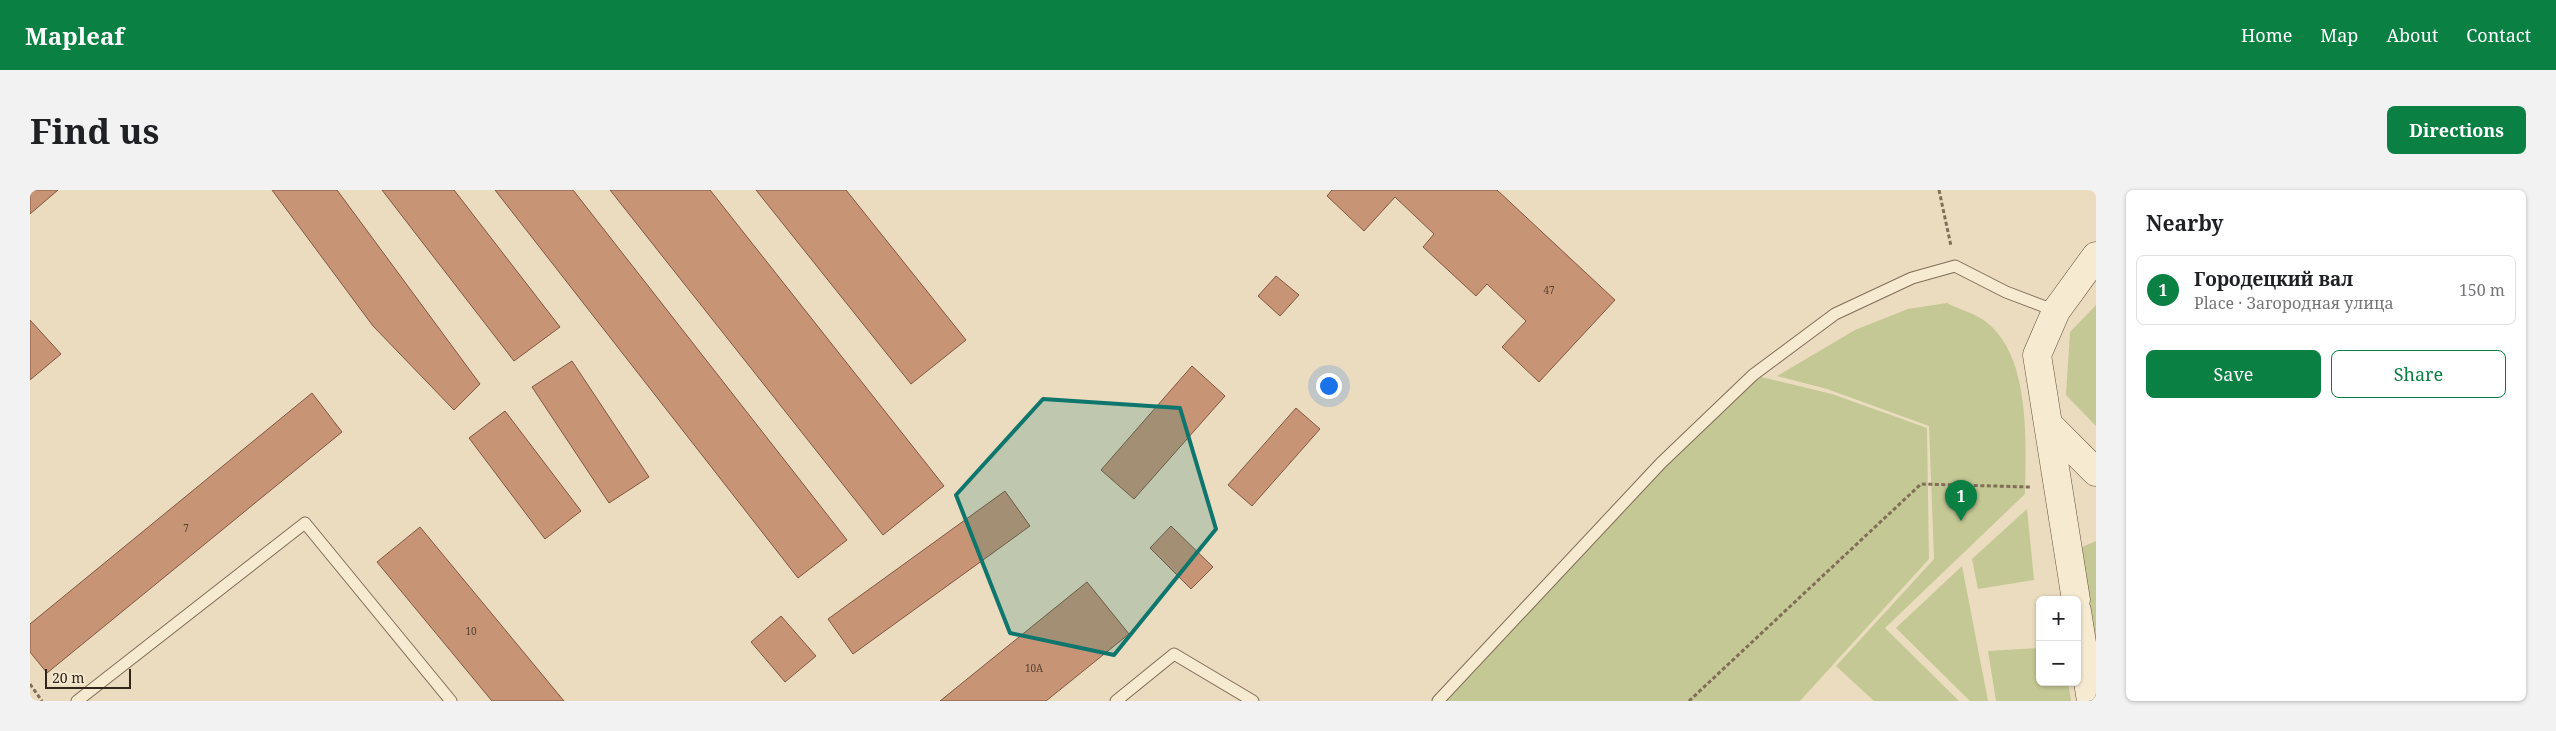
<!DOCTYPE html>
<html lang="en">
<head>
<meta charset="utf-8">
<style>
	:root { --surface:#fff; --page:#f2f2f2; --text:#202124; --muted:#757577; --line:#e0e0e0; --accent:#0b8043 }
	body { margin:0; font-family:"Noto Serif",serif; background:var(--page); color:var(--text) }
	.controls { position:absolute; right:15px; bottom:15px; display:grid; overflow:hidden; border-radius:8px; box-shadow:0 1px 4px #0004 }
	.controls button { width:45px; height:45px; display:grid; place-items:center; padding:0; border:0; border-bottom:1px solid var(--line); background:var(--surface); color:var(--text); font:25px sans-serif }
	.scale { position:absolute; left:15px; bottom:12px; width:86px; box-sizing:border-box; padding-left:5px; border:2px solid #32261c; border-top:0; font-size:14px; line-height:18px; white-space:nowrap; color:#32261c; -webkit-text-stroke:4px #f3e7ce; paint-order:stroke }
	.you { position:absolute; left:1298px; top:195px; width:18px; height:18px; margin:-12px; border:4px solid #fff; border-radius:50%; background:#1a73e8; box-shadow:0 0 0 8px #1a73e833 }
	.badge { display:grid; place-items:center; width:32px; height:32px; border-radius:50%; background:var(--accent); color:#fff; font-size:16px; font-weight:700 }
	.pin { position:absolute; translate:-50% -41px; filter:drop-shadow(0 1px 2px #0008) }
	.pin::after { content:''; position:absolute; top:26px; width:18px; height:15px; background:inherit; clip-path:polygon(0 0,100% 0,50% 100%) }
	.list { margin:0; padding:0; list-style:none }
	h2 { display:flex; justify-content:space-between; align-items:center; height:65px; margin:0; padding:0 20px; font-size:21px }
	h2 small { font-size:16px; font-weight:400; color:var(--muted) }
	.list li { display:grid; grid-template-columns:32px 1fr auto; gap:15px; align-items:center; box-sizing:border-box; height:70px; margin:0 10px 10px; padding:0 10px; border:1px solid var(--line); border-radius:8px }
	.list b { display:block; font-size:19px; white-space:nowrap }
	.list p { margin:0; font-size:16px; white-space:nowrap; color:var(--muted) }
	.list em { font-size:16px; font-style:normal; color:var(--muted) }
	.actions { display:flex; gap:10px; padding:15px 20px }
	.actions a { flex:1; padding:11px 0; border:1px solid var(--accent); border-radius:8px; text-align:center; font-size:18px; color:var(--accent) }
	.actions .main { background:var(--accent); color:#fff }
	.map { position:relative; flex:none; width:2066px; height:511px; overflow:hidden; border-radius:8px }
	header { display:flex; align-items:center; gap:30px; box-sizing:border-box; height:70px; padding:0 25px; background:var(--accent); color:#fff }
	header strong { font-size:24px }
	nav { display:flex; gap:28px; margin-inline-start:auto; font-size:18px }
	.intro { display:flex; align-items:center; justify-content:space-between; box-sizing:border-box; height:120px; padding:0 30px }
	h1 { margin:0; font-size:35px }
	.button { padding:12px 22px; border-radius:8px; background:var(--accent); color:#fff; font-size:18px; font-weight:700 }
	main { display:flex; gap:30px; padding:0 30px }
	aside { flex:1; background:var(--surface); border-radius:8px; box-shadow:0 1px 4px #0004 }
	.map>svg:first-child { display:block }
	.green { fill:#c4c894 }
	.building { fill:#c79576; stroke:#805740 }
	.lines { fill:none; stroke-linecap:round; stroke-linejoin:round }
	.lane-casing { stroke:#826d58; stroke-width:13 }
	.secondary-casing { stroke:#644e3c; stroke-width:29 }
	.path { stroke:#826d58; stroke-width:3; stroke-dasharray:4 2.5; stroke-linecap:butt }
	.lane { stroke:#f6ead1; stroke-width:11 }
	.secondary { stroke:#f6ead1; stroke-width:28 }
	.marked { fill:#0f766e; fill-opacity:0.2; stroke:#0f766e; stroke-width:4; stroke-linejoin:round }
	.labels { text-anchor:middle; stroke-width:4.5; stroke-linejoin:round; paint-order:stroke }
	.number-label { font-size:10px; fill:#574232 }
</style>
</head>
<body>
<header>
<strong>Mapleaf</strong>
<nav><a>Home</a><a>Map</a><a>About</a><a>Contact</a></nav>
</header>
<div class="intro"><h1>Find us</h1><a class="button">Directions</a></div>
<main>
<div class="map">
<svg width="2066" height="511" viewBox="0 0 2066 511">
	<rect width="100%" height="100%" fill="#ebdcbf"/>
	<g class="green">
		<path d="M1917,113C1928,119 1944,123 1955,131C2001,165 1996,252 1995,304L1855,438L1929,511H1844L1806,476L1904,369L1899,236L1797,199L1747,186L1825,140L1878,119Z"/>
		<path d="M2066,115V236L2036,205L2040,142Z"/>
		<path d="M1723,185L1802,204L1897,238L1899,369L1770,511H1408Z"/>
		<path d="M1997,319L2004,390L1948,399L1942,369Z"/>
		<path d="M2066,351V475L2050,358Z"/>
		<path d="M1932,376L1958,511H1940L1866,438Z"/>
		<path d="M2010,458V492H2038L2041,511H1966L1958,461Z"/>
	</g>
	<g class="building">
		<path d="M0,0H28L0,24Z"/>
		<path d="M242,0H307L450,194L424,220L343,136Z"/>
		<path d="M352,0H424L530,137L484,171Z"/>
		<path d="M465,0H543L817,350L768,388Z"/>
		<path d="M580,0H680L914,296L853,345Z"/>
		<path d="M726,0H816L936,150L881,194Z"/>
		<path d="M1302,0H1467L1585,110L1509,192L1472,157L1496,131L1457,94L1446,106L1393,57L1404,44L1365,7L1334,41L1297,6Z"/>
		<path d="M1246,86L1269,105L1250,126L1228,106Z"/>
		<path d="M0,130L31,164L0,190Z"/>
		<path d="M542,171L619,287L579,313L502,197Z"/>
		<path d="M1162,176L1195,206L1104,309L1071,280Z"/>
		<path d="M282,203L312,242L17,483L0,462V434Z"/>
		<path d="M1266,218L1290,239L1222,316L1198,295Z"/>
		<path d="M475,221L551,321L515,349L439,248Z"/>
		<path d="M975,301L1000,336L823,464L798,429Z"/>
		<path d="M1141,336L1183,377L1161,399L1120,358Z"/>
		<path d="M390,337L534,511H462L347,372Z"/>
		<path d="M1057,392L1099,444L1016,511H910Z"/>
		<path d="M751,426L786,466L755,492L721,452Z"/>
	</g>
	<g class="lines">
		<g class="lane-casing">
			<g id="lane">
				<path d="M47,511L275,333L421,511"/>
				<path d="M1086,511L1144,464L1223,511"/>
				<path d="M1408,511L1631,273L1723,185L1805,124L1882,88L1925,76L1976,102L2026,121"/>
			</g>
		</g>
		<g class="secondary-casing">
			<g id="secondary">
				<path d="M2019,235L2066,282"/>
				<path d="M2046,410L2007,165L2026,121L2066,66"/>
				<path d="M2047,421L2061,511"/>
			</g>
		</g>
		<g class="path">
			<path d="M1909,0L1921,56"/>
			<path d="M0,494L12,511"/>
			<path d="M1659,511L1891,294L2000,297"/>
		</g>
		<use href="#lane" class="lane"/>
		<use href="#secondary" class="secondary"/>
	</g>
	<path class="marked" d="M1013,209L1150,218L1186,339L1084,465L980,443L926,305Z"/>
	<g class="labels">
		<g class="number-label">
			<text x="1519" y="104">47</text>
			<text x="156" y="342">7</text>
			<text x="441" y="445">10</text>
			<text x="1004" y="482">10А</text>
		</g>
	</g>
</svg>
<div class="controls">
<button>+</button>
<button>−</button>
</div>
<div class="scale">20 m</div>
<div class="you"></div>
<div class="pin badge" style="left:1931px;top:331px">1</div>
</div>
<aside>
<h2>Nearby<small></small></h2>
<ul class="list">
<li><span class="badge">1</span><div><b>Городецкий вал</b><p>Place · Загородная улица</p></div><em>150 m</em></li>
</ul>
<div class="actions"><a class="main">Save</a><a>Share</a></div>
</aside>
</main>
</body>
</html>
